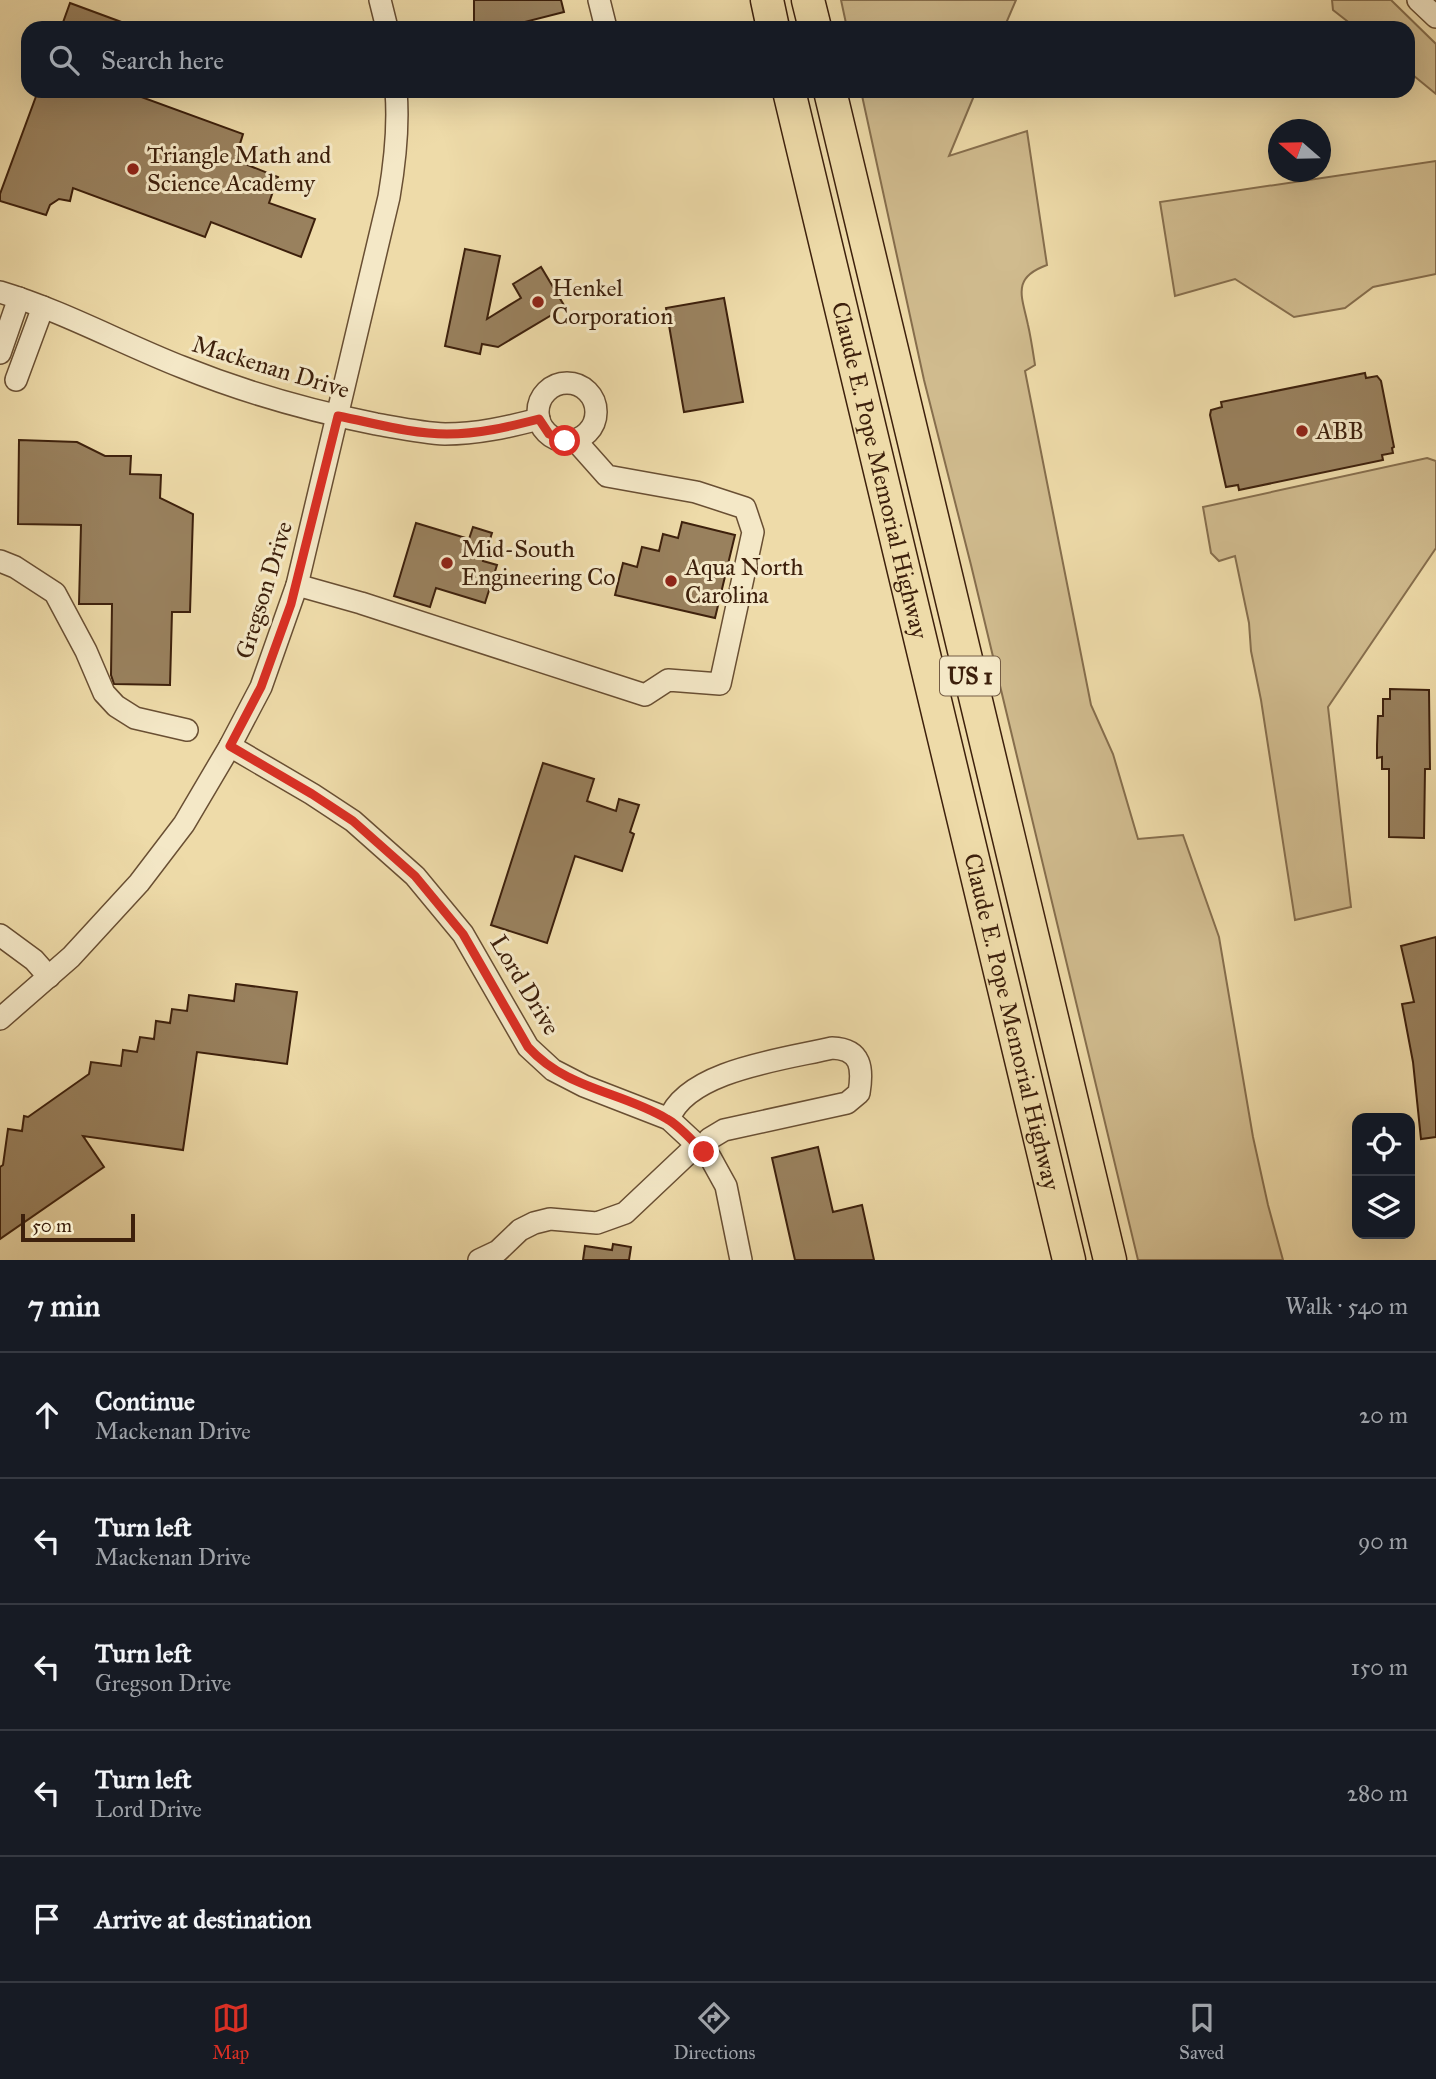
<!DOCTYPE html>
<html lang="en">
<head>
<meta charset="utf-8">
<style>
	:root { --surface:#171b24; --page:#20242c; --text:#f1f3f6; --muted:#9ea1a6; --line:#363941; --accent:#d93025 }
	body { margin:0; font-family:"IM FELL Great Primer",serif; background:var(--page); color:var(--text) }
	.controls { position:absolute; right:21px; bottom:21px; display:grid; overflow:hidden; border-radius:14px; box-shadow:0 7px 28px #0002 }
	.controls button { width:63px; height:63px; display:grid; place-items:center; padding:0; border:0; border-bottom:2px solid var(--line); background:var(--surface); color:var(--text); font:35px sans-serif }
	.compass { position:absolute; left:1268px; top:119px; width:63px; height:63px; border-radius:50%; background:var(--surface); box-shadow:0 7px 28px #0002; rotate:290deg }
	.scale { position:absolute; left:21px; bottom:18px; width:114px; box-sizing:border-box; padding-left:7px; border:4px solid #3d200c; border-top:0; font-size:19px; line-height:24px; white-space:nowrap; color:#3d200c; -webkit-text-stroke:5px #f4e8c7; paint-order:stroke }
	.stop { position:absolute; width:21px; height:21px; margin:-16px; border:5px solid #d93025; border-radius:50%; background:#fff }
	.stop.end { background:#d93025; border-color:#fff; box-shadow:0 2px 7px #0008 }
	.list { margin:0; padding:0; list-style:none }
	h2 { display:flex; justify-content:space-between; align-items:center; height:91px; margin:0; padding:0 28px; font-size:30px }
	h2 small { font-size:23px; font-weight:400; color:var(--muted) }
	.list li { display:grid; grid-template-columns:46px 1fr auto; gap:21px; align-items:center; box-sizing:border-box; height:126px; padding:0 28px; border-top:2px solid var(--line) }
	.list b { display:block; font-size:26px; white-space:nowrap }
	.list p { margin:0; font-size:23px; white-space:nowrap; color:var(--muted) }
	.list em { font-size:23px; font-style:normal; color:var(--muted) }
	.icon { flex:none; width:38px; height:38px; fill:none; stroke:currentColor; stroke-width:2; stroke-linecap:round; stroke-linejoin:round }
	.map { position:relative; flex:none; width:1436px; height:1260px; overflow:hidden }
	.search { position:absolute; background:var(--surface); box-shadow:0 7px 28px #0002; left:21px; right:21px; top:21px; height:77px; display:flex; align-items:center; gap:18px; box-sizing:border-box; padding:0 24px; border-radius:21px; color:var(--muted); font-size:26px }
	.sheet { height:721px; background:var(--surface) }
	nav { display:flex; justify-content:space-around; align-items:center; box-sizing:border-box; height:98px; border-top:2px solid var(--line); background:var(--surface); font-size:19px; color:var(--muted) }
	nav a { display:grid; justify-items:center; gap:4px }
	nav .on { color:var(--accent) }
	.map>svg:first-child { display:block }
	.green { fill:#d0bb8e; stroke:#866e4d; stroke-width:2 }
	.building { fill:#99815e; stroke:#3d200c; stroke-width:2 }
	.lines { fill:none; stroke-linecap:round; stroke-linejoin:round }
	.minor-casing { stroke:#694f33; stroke-width:24 }
	.highway-casing { stroke:#3d200c; stroke-width:35 }
	.minor { stroke:#f4e8c7; stroke-width:21 }
	.highway { stroke:#eedba9; stroke-width:32 }
	.route { stroke:#d93025; stroke-width:9 }
	.poi-dot { fill:#8f2418; stroke:#f4e8c7; stroke-width:2.5 }
	.labels { text-anchor:middle; stroke-width:6; stroke-linejoin:round; paint-order:stroke }
	.shield { fill:#f4e8c7; stroke:#745c44; stroke-width:2 }
	.shield-label { font-size:23px; font-weight:bold; fill:#3d200c }
	.poi-label { font-size:24px; fill:#3d200c; stroke:#f4e8c7; text-anchor:start }
	.street-label { font-size:24px; fill:#3d200c; stroke:#f4e8c7 }
</style>
</head>
<body>
<div class="map">
<svg width="1436" height="1260" viewBox="0 0 1436 1260">
	<rect width="100%" height="100%" fill="#eedba9"/>
	<filter id="stains"><feTurbulence type="fractalNoise" baseFrequency=".00286" numOctaves="4"/><feColorMatrix values="0 0 0 0 .2 0 0 0 0 .09 0 0 0 0 .02 0 0 0 .5 -.17"/></filter>
	<radialGradient id="worn" r=".72"><stop offset=".6" stop-color="#630" stop-opacity="0"/><stop offset="1" stop-color="#630" stop-opacity=".3"/></radialGradient>
	<g class="green">
		<path d="M841,0H1016L1004,28H847Z"/>
		<path d="M1332,0H1391L1436,44V94L1408,71V28H1356L1333,10Z"/>
		<path d="M861,91H976L949,156L1027,131L1047,265C1011,278 1022,296 1028,325C1031,338 1033,352 1035,365L1025,371L1091,705L1113,754L1138,839L1183,835L1219,937L1253,1137L1268,1205L1283,1260H1138L971,565L924,380Z"/>
		<path d="M1436,161V274L1373,287L1345,308L1294,317L1235,279L1175,296L1160,202Z"/>
		<path d="M1427,458L1436,461V548L1328,707L1351,907L1295,920L1261,700L1251,651L1249,623L1235,556L1219,561L1211,553L1203,507Z"/>
	</g>
	<g class="building">
		<path d="M474,0H561L564,12L501,28H474Z"/>
		<path d="M70,3L135,27V28H61Z"/>
		<path d="M38,91H125L243,134L235,160L278,177L269,203L315,219L301,257L211,222L205,237L73,188L70,201L59,199L50,205L46,215L0,201V194Z"/>
		<path d="M465,249L500,256L487,319L521,298L513,284L541,267L565,307L498,347L482,344L480,354L445,346Z"/>
		<path d="M724,298L743,402L684,412L666,308Z"/>
		<path d="M1365,373L1366,378L1377,376L1381,381L1394,447L1392,448L1393,453L1382,455L1383,460L1239,490L1238,485L1226,487L1210,415L1211,410L1222,407L1221,402Z"/>
		<path d="M19,440L77,442L105,456H131L130,474L161,475L160,498L193,514L190,612H172L170,685L114,684L111,675L112,604H79L81,525L18,524Z"/>
		<path d="M682,522L735,535L715,618L615,595L623,563L637,567L642,547L659,551L663,534L678,538Z"/>
		<path d="M416,523L469,539L473,527L492,533L483,561L497,565L485,603L436,588L430,607L394,596Z"/>
		<path d="M1390,689L1429,690L1430,769H1425L1424,838L1389,837V769H1382V757L1377,758V745L1378,716H1383V699H1390Z"/>
		<path d="M543,763L594,779L587,801L616,811L619,799L639,805L630,832L634,834L622,871L575,856L547,943L491,925Z"/>
		<path d="M1436,937V1137L1421,1139L1413,1062L1402,1004L1414,1002L1401,946Z"/>
		<path d="M236,984L297,992L287,1064L197,1052L183,1150L83,1136L104,1167L0,1239V1167L3,1165L8,1129L22,1131L24,1116L28,1117L89,1074L91,1062L121,1066L123,1050L137,1052L140,1037L154,1039L156,1021L170,1023L172,1009L187,1011L189,995L234,1001Z"/>
		<path d="M818,1147L833,1212L862,1205L874,1260H795L772,1158Z"/>
		<path d="M613,1244L631,1247L629,1260H583L585,1246L612,1250Z"/>
	</g>
	<g class="lines">
		<g class="minor-casing">
			<g id="minor">
				<path d="M380,0L387,28"/>
				<path d="M599,0L606,28"/>
				<path d="M1418,0L1436,17"/>
				<path d="M0,292C63,311 121,343 182,367C244,392 311,411 376,424C399,428 422,433 445,434C477,434 508,427 539,419"/>
				<path d="M0,353L19,298"/>
				<path d="M16,380L43,307"/>
				<circle cx="567" cy="412" r="29"/>
				<path d="M0,561L15,567L55,593L86,651L104,693L116,706L135,718L187,730"/>
				<path d="M297,585L361,603L645,695L668,680L720,684L753,532L745,508L696,492L607,476L575,440"/>
				<path d="M230,746L312,794L353,821L415,876L463,934L528,1047L553,1070L584,1086L669,1119L710,1157L726,1186L741,1260"/>
				<path d="M0,935L34,960L49,977"/>
				<path d="M0,1019L71,957L139,883L184,824L230,746L261,687L297,585L389,197C395,162 399,127 396,91"/>
				<path d="M669,1119C687,1070 786,1059 832,1048C862,1049 863,1069 859,1093L847,1103L724,1130L709,1139L704,1152"/>
				<path d="M479,1260L498,1251L520,1230L534,1223L550,1219L597,1223L625,1213L697,1145"/>
			</g>
		</g>
		<g class="highway-casing">
			<g id="highway">
				<path d="M767,0L773,28"/>
				<path d="M808,0L815,28"/>
				<path id="s1" d="M789,91L1069,1260"/>
				<path d="M830,91L1110,1260"/>
			</g>
		</g>
		<use href="#minor" class="minor"/>
		<use href="#highway" class="highway"/>
	</g>
	<g class="lines">
		<path class="route" d="M565,441L549,434L539,419C508,427 479,434 447,434C411,434 374,423 338,416L291,604L261,687L230,746L312,794L353,821L415,876L463,934L528,1047C567,1090 620,1091 667,1119C680,1126 692,1141 704,1152"/>
	</g>
	<g class="poi-dot">
		<circle cx="133" cy="169" r="7"/>
		<circle cx="538" cy="302" r="7"/>
		<circle cx="1302" cy="431" r="7"/>
		<circle cx="447" cy="563" r="7"/>
		<circle cx="671" cy="581" r="7"/>
	</g>
	<g class="labels">
		<rect class="shield" x="940" y="656.5" width="60" height="39" rx="5"/>
		<g class="shield-label">
			<text x="970" y="684">US 1</text>
		</g>
		<g class="poi-label">
			<text x="147" y="163">Triangle Math and<tspan x="147" dy="28">Science Academy</tspan></text>
			<text x="552" y="296">Henkel<tspan x="552" dy="28">Corporation</tspan></text>
			<text x="1316" y="439">ABB</text>
			<text x="461" y="557">Mid-South<tspan x="461" dy="28">Engineering Co</tspan></text>
			<text x="685" y="575">Aqua North<tspan x="685" dy="28">Carolina</tspan></text>
		</g>
		<g class="street-label">
			<text transform="translate(271 367) rotate(17)" y="8">Mackenan Drive</text>
			<text dy="8" stroke="none"><textPath href="#s1" startOffset="390">Claude E. Pope Memorial Highway</textPath></text>
			<text transform="translate(264 590) rotate(-73)" y="8">Gregson Drive</text>
			<text transform="translate(525 985) rotate(59)" y="8">Lord Drive</text>
			<text dy="8" stroke="none"><textPath href="#s1" startOffset="957">Claude E. Pope Memorial Highway</textPath></text>
		</g>
	</g>
	<rect width="100%" height="100%" filter="url(#stains)"/>
	<rect width="100%" height="100%" fill="url(#worn)"/>
</svg>
<div class="controls">
<button><svg class="icon" aria-label="locate" viewBox="0 0 24 24"><circle cx="12" cy="12" r="6"/><path d="M12 2v4M12 18v4M2 12h4M18 12h4"/></svg></button>
<button><svg class="icon" aria-label="layers" viewBox="0 0 24 24"><path d="M12 4l9 5-9 5-9-5zM3 14l9 5 9-5"/></svg></button>
</div>
<svg class="compass" viewBox="-18 -18 36 36"><path d="M0-13l5 13h-10z" fill="#e53935"/><path d="M0 13l5-13h-10z" fill="#9ea1a6"/></svg>
<div class="scale">50 m</div>
<div class="stop" style="left:565px;top:441px"></div>
<div class="stop end" style="left:704px;top:1152px"></div>
<div class="search"><svg class="icon" aria-label="search" viewBox="0 0 24 24"><circle cx="10" cy="10" r="6"/><path d="M15 15l6 6"/></svg>Search here</div>
</div>
<section class="sheet">
<h2>7 min<small>Walk · 540 m</small></h2>
<ul class="list">
<li><svg class="icon" aria-label="ahead" viewBox="0 0 24 24"><path d="M12 20V5M6 11l6-6 6 6"/></svg><div><b>Continue</b><p>Mackenan Drive</p></div><em>20 m</em></li>
<li><svg class="icon" aria-label="left" viewBox="0 0 24 24"><path d="M17 20v-9H6M10 6l-5 5 5 5"/></svg><div><b>Turn left</b><p>Mackenan Drive</p></div><em>90 m</em></li>
<li><svg class="icon" aria-label="left" viewBox="0 0 24 24"><path d="M17 20v-9H6M10 6l-5 5 5 5"/></svg><div><b>Turn left</b><p>Gregson Drive</p></div><em>150 m</em></li>
<li><svg class="icon" aria-label="left" viewBox="0 0 24 24"><path d="M17 20v-9H6M10 6l-5 5 5 5"/></svg><div><b>Turn left</b><p>Lord Drive</p></div><em>280 m</em></li>
<li><svg class="icon" aria-label="arrive" viewBox="0 0 24 24"><path d="M6 21V4h12l-3 4 3 4H6"/></svg><div><b>Arrive at destination</b></div></li>
</ul>
</section>
<nav>
<a class="on"><svg class="icon" aria-label="map" viewBox="0 0 24 24"><path d="M3 6l6-2 6 2 6-2v14l-6 2-6-2-6 2zM9 4v14M15 6v14"/></svg>Map</a>
<a><svg class="icon" aria-label="directions" viewBox="0 0 24 24"><path d="M12 3l9 9-9 9-9-9zM9 14v-3h6M13 9l2 2-2 2"/></svg>Directions</a>
<a><svg class="icon" aria-label="saved" viewBox="0 0 24 24"><path d="M7 4h10v16l-5-4-5 4z"/></svg>Saved</a>
</nav>
</body>
</html>
